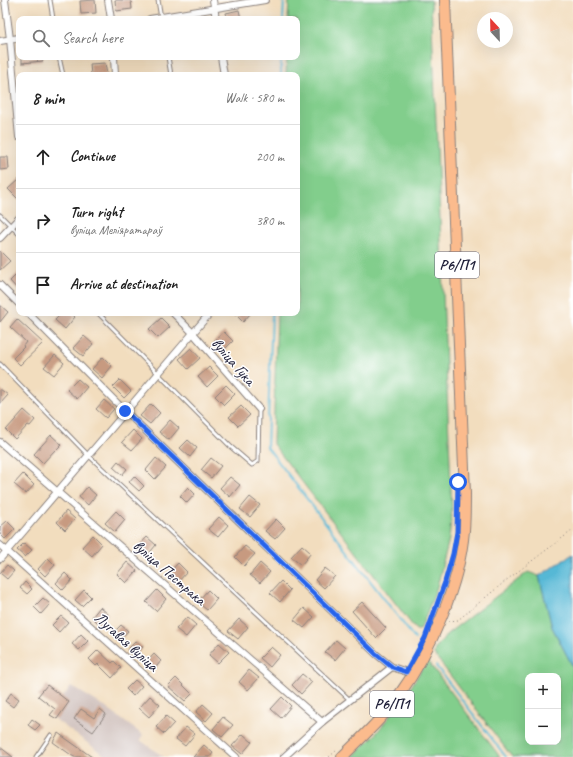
<!DOCTYPE html>
<html lang="en">
<head>
<meta charset="utf-8">
<style>
	:root { --surface:#fff; --page:#f6f6f6; --text:#222; --muted:#767676; --line:#e0e0e0 }
	body { margin:0; font-family:Caveat,sans-serif; background:var(--page); color:var(--text) }
	.controls { position:absolute; right:12px; bottom:12px; display:grid; overflow:hidden; border-radius:8px; box-shadow:0 4px 16px #0002 }
	.controls button { width:36px; height:36px; display:grid; place-items:center; padding:0; border:0; border-bottom:1px solid var(--line); background:var(--surface); color:var(--text); font:20px sans-serif }
	.compass { position:absolute; left:477px; top:12px; width:36px; height:36px; border-radius:50%; background:var(--surface); box-shadow:0 4px 16px #0002; rotate:338deg }
	.stop { position:absolute; width:12px; height:12px; margin:-9px; border:3px solid #2563eb; border-radius:50%; background:#fff }
	.stop.end { background:#2563eb; border-color:#fff; box-shadow:0 1px 4px #0008 }
	.list { margin:0; padding:0; list-style:none }
	h2 { display:flex; justify-content:space-between; align-items:center; height:52px; margin:0; padding:0 16px; font-size:17px }
	h2 small { font-size:13px; font-weight:400; color:var(--muted) }
	.list li { display:grid; grid-template-columns:26px 1fr auto; gap:12px; align-items:center; box-sizing:border-box; height:64px; padding:0 16px; border-top:1px solid var(--line) }
	.list b { display:block; font-size:15px; white-space:nowrap }
	.list p { margin:0; font-size:13px; white-space:nowrap; color:var(--muted) }
	.list em { font-size:13px; font-style:normal; color:var(--muted) }
	.icon { flex:none; width:22px; height:22px; fill:none; stroke:currentColor; stroke-width:2; stroke-linecap:round; stroke-linejoin:round }
	.map { position:relative; flex:none; width:573px; height:757px; overflow:hidden }
	.search { position:absolute; background:var(--surface); box-shadow:0 4px 16px #0002; left:16px; top:16px; width:284px; height:44px; display:flex; align-items:center; gap:10px; box-sizing:border-box; padding:0 14px; border-radius:8px; color:var(--muted); font-size:15px }
	.panel { position:absolute; background:var(--surface); box-shadow:0 4px 16px #0002; left:16px; top:72px; width:284px; height:244px; border-radius:8px }
	.map>svg:first-child { display:block }
	.industrial { fill:#cfc0bb }
	.green { fill:#82ce8c; stroke:#527864; fill-rule:evenodd }
	.water { fill:#57b8d5; stroke:#3c6d88 }
	.lines { fill:none; stroke-linecap:round; stroke-linejoin:round }
	.stream { stroke:#57b8d5; stroke-width:2 }
	.building { fill:#c79a80 }
	.service-casing { stroke:#8a807c; stroke-width:5 }
	.minor-casing { stroke:#8a807c; stroke-width:8 }
	.primary-casing { stroke:#8a807c; stroke-width:12 }
	.path { stroke:#8a807c; stroke-width:1; stroke-dasharray:1 3; stroke-linecap:butt }
	.service { stroke:#fff; stroke-width:3 }
	.minor { stroke:#fff; stroke-width:6 }
	.primary { stroke:#fbbb8d; stroke-width:10 }
	.route { stroke:#2563eb; stroke-width:5 }
	.labels { text-anchor:middle; stroke-width:3; stroke-linejoin:round; paint-order:stroke }
	.shield { fill:#fff; stroke:#646476; stroke-width:1 }
	.shield-label { font-size:15px; font-weight:bold; fill:#22223b }
	.street-label { font-size:16px; fill:#22223b; stroke:#fff }
</style>
</head>
<body>
<div class="map">
<svg width="573" height="757" viewBox="0 0 573 757">
	<rect width="100%" height="100%" fill="#fff"/>
	<filter id="ink" filterUnits="userSpaceOnUse"><feTurbulence type="fractalNoise" baseFrequency=".025" numOctaves="2"/><feDisplacementMap in="SourceGraphic" scale="8" xChannelSelector="R" yChannelSelector="G"/><feConvolveMatrix kernelMatrix="1 2 1 2 8 2 1 2 1" color-interpolation-filters="sRGB"/></filter>
	<filter id="wash" filterUnits="userSpaceOnUse"><feTurbulence type="fractalNoise" baseFrequency=".012" numOctaves="4" result="noise"/><feDisplacementMap in="SourceGraphic" scale="16" xChannelSelector="R" yChannelSelector="G"/><feGaussianBlur stdDeviation="0.9" result="paint"/><feColorMatrix in="noise" values="0 0 0 0 0 0 0 0 0 0 0 0 0 0 0 0 0 1.4 0 .05"/><feComposite in="paint" operator="in"/></filter>
	<g filter="url(#wash)">
		<rect width="100%" height="100%" fill="#f2ddbe"/>
		<path class="industrial" d="M71,686L102,705L143,735L140,740L164,757H107L53,718L50,715Z"/>
		<g class="green">
			<path d="M289,0H431L452,511L449,539L437,587L420,630H416L273,444L277,313H297V75H286L287,57H297V19H288Z"/>
			<path d="M528,572L539,576L552,627L573,667V757H512L434,654L435,649L447,634ZM528,676H558V742H528Z"/>
			<path d="M427,660L500,757H352L375,735L408,692Z"/>
		</g>
		<path class="water" d="M573,554V667L552,627L539,576Z"/>
		<g class="lines">
			<g class="stream">
				<path d="M283,19L284,0"/>
				<path d="M281,75V57"/>
				<path d="M272,313L267,447L415,639"/>
				<path d="M436,666L506,757"/>
			</g>
		</g>
		<g id="blocks">
			<g class="building">
				<path d="M95,0L96,13L81,14L80,1Z"/>
				<path d="M115,0H131L132,9L116,11Z"/>
				<path d="M239,10L241,19H227L226,13Z"/>
				<path d="M22,57H43V61L22,63Z"/>
				<path d="M105,63L107,75H91L90,64Z"/>
				<path d="M0,157H8L9,169L0,170Z"/>
				<path d="M19,179V200L8,189Z"/>
				<path d="M0,251L10,261L0,270Z"/>
				<path d="M19,272V291L10,281Z"/>
				<path d="M0,305L8,312L0,322Z"/>
				<path d="M62,313H71L75,317L65,329L55,320Z"/>
				<path d="M234,313H251L243,322Z"/>
				<path d="M161,318L170,327L158,338L149,329Z"/>
				<path d="M17,319L43,343L20,365L13,358L24,347L23,346L26,342L10,327Z"/>
				<path d="M224,332L233,341L222,352L213,342Z"/>
				<path d="M84,336L93,344L83,356L73,348Z"/>
				<path d="M191,348L200,358L188,369L179,359Z"/>
				<path d="M55,355L64,363L54,375L44,367Z"/>
				<path d="M103,357L112,366L102,378L92,369Z"/>
				<path d="M209,367L218,376L207,387L198,377Z"/>
				<path d="M78,379L87,387L77,399L67,390Z"/>
				<path d="M120,380L131,391L124,398L113,387Z"/>
				<path d="M226,385L235,394L224,405L215,396Z"/>
				<path d="M0,389L8,395L0,404Z"/>
				<path d="M104,400L114,409L106,418L96,409Z"/>
				<path d="M151,404L160,413L150,424L140,416Z"/>
				<path d="M241,406L250,415L238,426L229,417Z"/>
				<path d="M24,410L35,420L30,426L28,425L15,439L6,430Z"/>
				<path d="M170,420L179,428L169,440L159,432Z"/>
				<path d="M133,430L142,439L132,450L122,442Z"/>
				<path d="M51,435L62,445L56,451L55,450L43,463L34,454Z"/>
				<path d="M188,440L197,448L190,457L180,448Z"/>
				<path d="M156,458L166,467L155,479L146,470Z"/>
				<path d="M211,458L221,466L211,478L201,470Z"/>
				<path d="M118,461L127,469L122,475L113,467Z"/>
				<path d="M23,474L34,485L26,494L14,484Z"/>
				<path d="M134,476L144,486L139,491L129,482Z"/>
				<path d="M230,477L240,485L230,497L220,488Z"/>
				<path d="M87,487L96,495L88,505L79,497Z"/>
				<path d="M188,487L195,494L187,503L180,496Z"/>
				<path d="M250,497L260,505L250,517L240,509Z"/>
				<path d="M66,511L75,519L65,530L57,522Z"/>
				<path d="M116,511L125,520L115,532L105,523Z"/>
				<path d="M219,517L228,525L218,537L208,529Z"/>
				<path d="M276,519L285,528L275,539L265,531Z"/>
				<path d="M7,521L15,529L5,539L0,534V527Z"/>
				<path d="M93,535L102,544L92,556L82,547Z"/>
				<path d="M147,537L156,545L146,557L136,549Z"/>
				<path d="M24,543L32,550L25,557L17,550Z"/>
				<path d="M302,545L311,553L301,565L291,557Z"/>
				<path d="M245,546L255,554L244,566L235,557Z"/>
				<path d="M48,558L55,565L45,576L38,569Z"/>
				<path d="M127,562L137,571L126,583L117,574Z"/>
				<path d="M178,563L187,572L177,583L167,575Z"/>
				<path d="M260,563L270,572L260,583L250,575Z"/>
				<path d="M7,565L14,571L7,579L0,573Z"/>
				<path d="M325,568L335,576L324,588L315,580Z"/>
				<path d="M65,573L72,580L63,590L56,583Z"/>
				<path d="M281,581L290,590L280,602L270,593Z"/>
				<path d="M25,582L32,589L27,594L20,588Z"/>
				<path d="M84,590L91,597L82,606L75,600Z"/>
				<path d="M157,590L166,599L156,611L146,602Z"/>
				<path d="M208,590L217,599L207,610L197,602Z"/>
				<path d="M43,598L50,604L41,614L34,607Z"/>
				<path d="M362,602L386,628L376,638L352,611Z"/>
				<path d="M100,607L108,614L99,624L92,617Z"/>
				<path d="M304,608L314,617L304,628L294,620Z"/>
				<path d="M61,616L68,622L59,632L52,625Z"/>
				<path d="M187,617L196,625L186,637L176,629Z"/>
				<path d="M239,619L248,627L238,639L228,631Z"/>
				<path d="M121,625L128,631L119,641L112,634Z"/>
				<path d="M81,634L88,641L79,650L72,644Z"/>
				<path d="M336,640L345,648L335,660L325,652Z"/>
				<path d="M136,641L143,647L134,657L127,650Z"/>
				<path d="M219,643L229,652L218,663L209,655Z"/>
				<path d="M271,647L280,655L270,667L260,658Z"/>
				<path d="M98,650L112,663L114,661L121,668L112,678L98,664L96,666L89,659Z"/>
				<path d="M154,654L161,661L153,671L145,664Z"/>
				<path d="M249,670L259,678L248,690L239,682Z"/>
				<path d="M302,674L312,682L301,694L292,685Z"/>
				<path d="M176,678L192,694L185,701L168,686Z"/>
				<path d="M135,680L142,686L133,696L126,689Z"/>
				<path d="M47,685L69,702L57,719L50,715L55,709L38,696Z"/>
				<path d="M11,693L19,699L13,707L5,701Z"/>
				<path d="M150,696L160,705L149,717L139,708Z"/>
				<path d="M282,697L291,706L281,718L271,709Z"/>
				<path d="M203,704L213,713L206,721L196,712Z"/>
				<path d="M81,709L94,718L100,709L106,714L93,732L74,719Z"/>
				<path d="M166,716L174,723L164,734L156,727Z"/>
				<path d="M223,717L233,725L222,737L213,729Z"/>
				<path d="M32,719L40,725L35,730L28,725Z"/>
				<path d="M186,727L195,734L185,746L176,739Z"/>
				<path d="M58,733L92,757H74L53,742Z"/>
				<path d="M243,734L252,742L242,754L232,746Z"/>
				<path d="M204,745L213,753L210,757H193Z"/>
				<path d="M0,747L13,757H0Z"/>
			</g>
		</g>
	</g>
	<g filter="url(#ink)">
		<use href="#blocks" fill-opacity="0" stroke="#8a807c" stroke-width="1"/>
		<g class="lines">
			<g class="service-casing">
				<g id="service">
					<path d="M50,0L53,19"/>
					<path d="M158,0L161,18"/>
					<path d="M59,57L63,75"/>
					<path d="M168,57L171,75"/>
					<path d="M0,215L19,234"/>
					<path d="M98,313L231,447L252,465L258,461L259,409"/>
					<path d="M0,364L88,455L350,700"/>
					<path d="M36,757L51,735"/>
				</g>
			</g>
			<g class="minor-casing">
				<g id="minor">
					<path d="M5,0L10,39L19,137"/>
					<path d="M108,0L111,19"/>
					<path d="M213,0L216,19"/>
					<path d="M150,19L265,0"/>
					<path d="M0,41L19,38"/>
					<path d="M114,57L115,75"/>
					<path d="M221,57L224,75"/>
					<path d="M0,238L19,218"/>
					<path d="M0,285L19,304"/>
					<path d="M28,313L125,411L376,654L392,667L413,674"/>
					<path d="M173,313L192,332L259,409"/>
					<path d="M0,442L322,722"/>
					<path d="M0,545L236,757"/>
					<path d="M0,559L210,313"/>
					<path d="M284,757L322,722L392,667"/>
				</g>
			</g>
			<g class="primary-casing">
				<path id="primary" d="M342,757C362,737 383,718 399,695C431,651 460,583 464,530C465,518 465,505 465,493L445,0"/>
			</g>
			<g class="path">
				<path d="M449,621L458,620L508,579L573,530"/>
				<path d="M329,757L337,750"/>
			</g>
			<use href="#service" class="service"/>
			<use href="#minor" class="minor"/>
			<use href="#primary" class="primary"/>
		</g>
	</g>
	<g class="lines" filter="url(#ink)">
		<path class="route" d="M125,411L376,654L392,667L406,672L425,638L445,582L453,554L457,532L458,482"/>
	</g>
	<g class="labels">
		<g class="shield">
			<rect x="435" y="252" width="44" height="26" rx="3"/>
			<rect x="370" y="691" width="44" height="26" rx="3"/>
		</g>
		<g class="shield-label">
			<text x="457" y="270">Р6/П1</text>
			<text x="392" y="709">Р6/П1</text>
		</g>
		<g class="street-label">
			<text transform="translate(234 361) rotate(49)" y="6">вуліца Гука</text>
			<text transform="translate(170 572) rotate(41)" y="6">вуліца Пестрака</text>
			<text transform="translate(127 641) rotate(42)" y="6">Лугавая вуліца</text>
		</g>
	</g>
</svg>
<div class="controls">
<button>+</button>
<button>−</button>
</div>
<svg class="compass" viewBox="-18 -18 36 36"><path d="M0-13l5 13h-10z" fill="#e53935"/><path d="M0 13l5-13h-10z" fill="#767676"/></svg>
<div class="stop" style="left:458px;top:482px"></div>
<div class="stop end" style="left:125px;top:411px"></div>
<div class="search"><svg class="icon" aria-label="search" viewBox="0 0 24 24"><circle cx="10" cy="10" r="6"/><path d="M15 15l6 6"/></svg>Search here</div>
<section class="panel">
<h2>8 min<small>Walk · 580 m</small></h2>
<ul class="list">
<li><svg class="icon" aria-label="ahead" viewBox="0 0 24 24"><path d="M12 20V5M6 11l6-6 6 6"/></svg><div><b>Continue</b></div><em>200 m</em></li>
<li><svg class="icon" aria-label="right" viewBox="0 0 24 24"><path d="M7 20v-9h11M14 6l5 5-5 5"/></svg><div><b>Turn right</b><p>вуліца Меліяратараў</p></div><em>380 m</em></li>
<li><svg class="icon" aria-label="arrive" viewBox="0 0 24 24"><path d="M6 21V4h12l-3 4 3 4H6"/></svg><div><b>Arrive at destination</b></div></li>
</ul>
</section>
</div>
</body>
</html>
